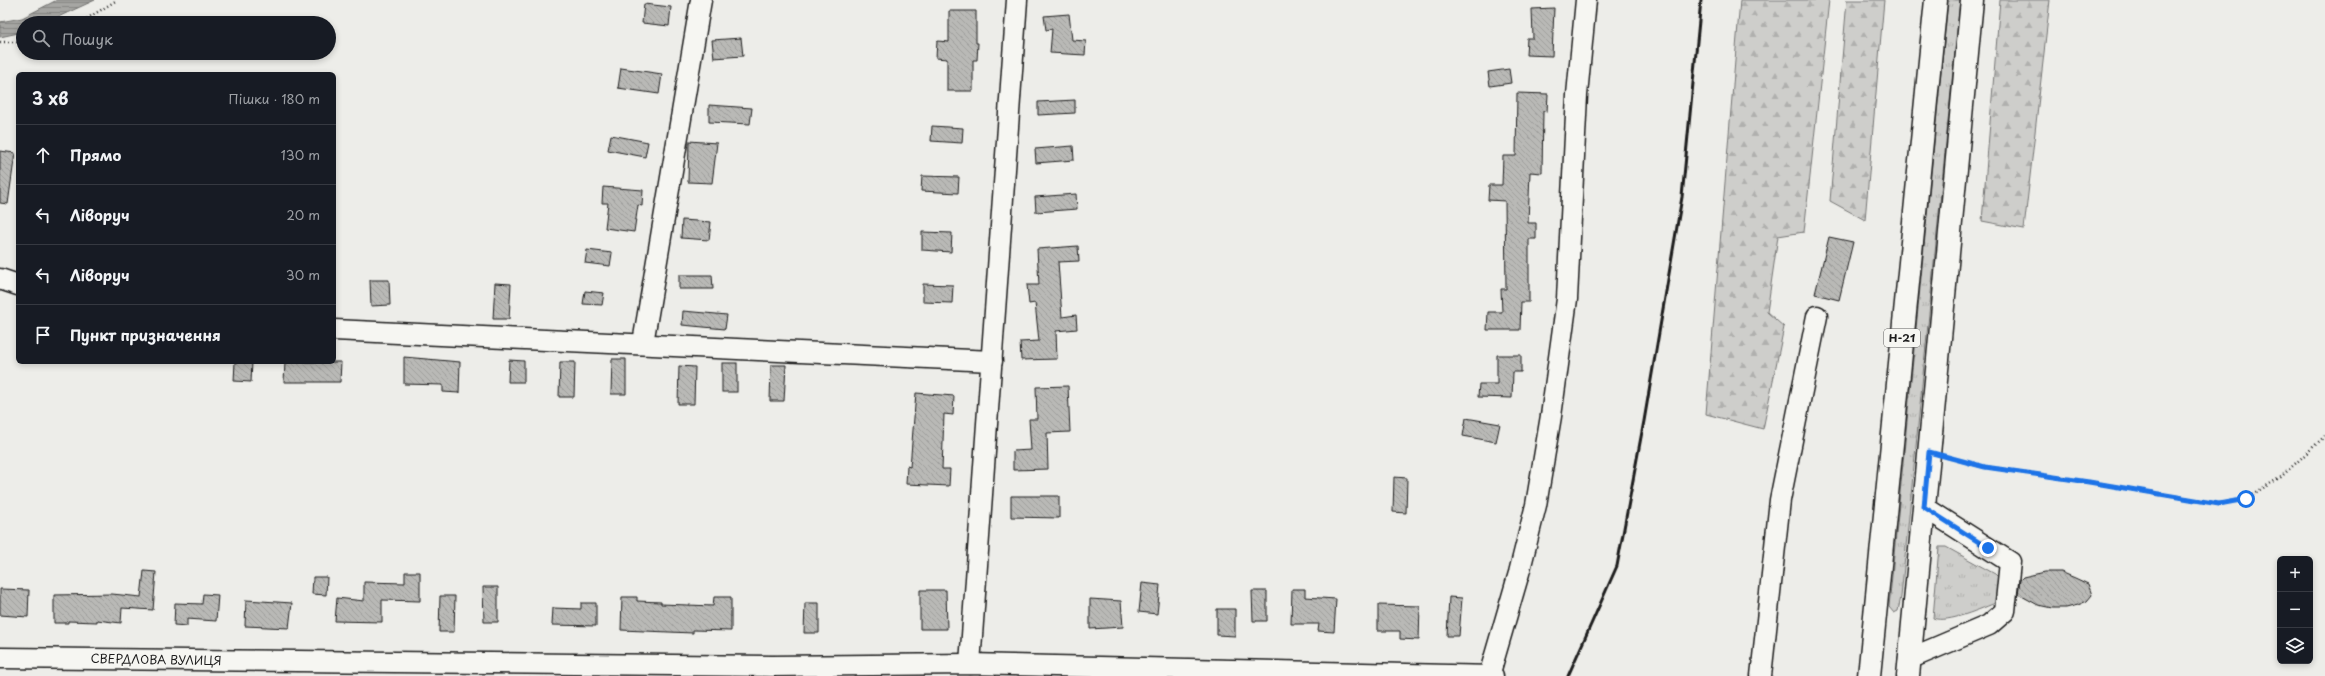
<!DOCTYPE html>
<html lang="uk">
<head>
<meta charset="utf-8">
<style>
	:root { --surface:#171b24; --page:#20242c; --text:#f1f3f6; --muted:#9ea1a6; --line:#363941 }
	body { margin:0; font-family:"Playpen Sans",sans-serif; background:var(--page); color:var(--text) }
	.controls { position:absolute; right:12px; bottom:12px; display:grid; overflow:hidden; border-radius:6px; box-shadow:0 2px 6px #0003 }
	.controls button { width:36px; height:36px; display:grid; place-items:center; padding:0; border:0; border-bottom:1px solid var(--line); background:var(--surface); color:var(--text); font:20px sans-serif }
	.stop { position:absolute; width:12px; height:12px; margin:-9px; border:3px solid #1a73e8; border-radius:50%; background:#fff }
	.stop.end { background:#1a73e8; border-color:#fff; box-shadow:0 1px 4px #0008 }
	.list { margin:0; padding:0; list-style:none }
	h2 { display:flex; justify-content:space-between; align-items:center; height:52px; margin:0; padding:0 16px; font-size:17px }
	h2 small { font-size:13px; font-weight:400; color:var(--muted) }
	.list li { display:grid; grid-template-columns:26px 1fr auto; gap:12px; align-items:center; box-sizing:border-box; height:60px; padding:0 16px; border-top:1px solid var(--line) }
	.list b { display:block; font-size:15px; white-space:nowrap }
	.list em { font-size:13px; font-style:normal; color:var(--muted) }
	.icon { flex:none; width:22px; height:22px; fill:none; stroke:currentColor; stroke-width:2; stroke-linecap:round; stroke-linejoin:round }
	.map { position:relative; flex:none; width:2325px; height:676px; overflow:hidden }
	.search { position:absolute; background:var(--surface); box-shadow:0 2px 6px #0003; left:16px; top:16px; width:320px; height:44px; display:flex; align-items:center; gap:10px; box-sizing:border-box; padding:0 14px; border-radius:22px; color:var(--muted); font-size:15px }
	.panel { position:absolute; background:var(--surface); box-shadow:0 2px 6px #0003; left:16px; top:72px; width:320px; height:292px; border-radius:6px }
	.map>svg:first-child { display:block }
	.grass { fill:url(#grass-tufts); stroke:#757574 }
	.forest { fill:url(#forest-firs); stroke:#757574 }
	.water { fill:url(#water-rules); stroke:#6f6f6d }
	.building { fill:url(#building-back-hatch); stroke:#1c1c1c }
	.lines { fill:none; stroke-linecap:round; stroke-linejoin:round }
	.minor-casing { stroke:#1c1c1c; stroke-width:23 }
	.major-casing { stroke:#1c1c1c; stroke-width:25 }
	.path { stroke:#1c1c1c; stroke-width:2.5; stroke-dasharray:1 3; stroke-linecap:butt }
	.minor { stroke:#f6f6f2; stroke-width:20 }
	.major { stroke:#f6f6f2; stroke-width:22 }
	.rail { stroke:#1c1c1c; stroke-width:3 }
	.route { stroke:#1a73e8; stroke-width:5 }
	.labels { text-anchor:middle; stroke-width:4; stroke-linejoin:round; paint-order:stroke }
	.shield { fill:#f6f6f2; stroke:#5d5d5c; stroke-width:1 }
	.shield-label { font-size:11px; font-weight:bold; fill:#1c1c1c }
	.street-label { font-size:12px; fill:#1c1c1c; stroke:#f6f6f2 }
</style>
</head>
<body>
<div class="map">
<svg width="2325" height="676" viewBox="0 0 2325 676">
	<defs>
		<pattern id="grass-tufts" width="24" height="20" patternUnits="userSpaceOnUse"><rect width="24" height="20" fill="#cececb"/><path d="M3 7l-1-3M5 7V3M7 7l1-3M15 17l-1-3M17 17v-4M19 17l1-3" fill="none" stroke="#b0b0ae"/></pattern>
		<pattern id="forest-firs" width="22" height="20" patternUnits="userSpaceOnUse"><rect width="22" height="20" fill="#cececb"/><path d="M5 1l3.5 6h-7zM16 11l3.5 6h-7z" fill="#b0b0ae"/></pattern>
		<pattern id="water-rules" width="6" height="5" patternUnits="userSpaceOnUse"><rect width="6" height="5" fill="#a6a6a3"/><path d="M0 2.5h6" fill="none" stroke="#868684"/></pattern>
		<pattern id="building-back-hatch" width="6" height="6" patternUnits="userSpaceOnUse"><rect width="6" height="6" fill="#b9b9b6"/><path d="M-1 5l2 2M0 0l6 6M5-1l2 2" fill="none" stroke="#9e9e9c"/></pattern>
	</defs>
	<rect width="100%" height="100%" fill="#edede9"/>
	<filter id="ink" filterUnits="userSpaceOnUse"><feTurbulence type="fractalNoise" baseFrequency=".025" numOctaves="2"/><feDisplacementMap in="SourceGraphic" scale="8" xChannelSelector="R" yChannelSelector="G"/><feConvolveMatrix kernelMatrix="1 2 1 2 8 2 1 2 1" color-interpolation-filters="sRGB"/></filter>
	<g filter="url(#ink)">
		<g class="grass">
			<path d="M1948,0H1960L1901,597L1898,611L1894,613L1889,607Z"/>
			<path d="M1939,547H1946L1995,574L1999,578L1998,602C1982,608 1948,624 1933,618Z"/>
		</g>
		<g class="forest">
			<path d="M1740,0H1829L1804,232L1778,236L1767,312L1784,327L1763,429L1706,414Z"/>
			<path d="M1847,0H1884L1865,220L1830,201Z"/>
			<path d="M2000,0H2050L2024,229L1982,221Z"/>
		</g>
		<path class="water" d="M57,0H95L45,23H23V32L0,37V22L22,18Z"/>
		<g class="building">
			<path d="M644,4L671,7L669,26L642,23Z"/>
			<path d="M1554,8L1552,56L1526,55L1527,38H1533L1532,9Z"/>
			<path d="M949,11H976V43H978L977,60H973V91H947V59L936,58L937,41L949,42Z"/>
			<path d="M1069,14L1072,40L1086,41L1085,55L1050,53L1052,29L1046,30L1044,16Z"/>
			<path d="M741,38L743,56L714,58L712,40Z"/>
			<path d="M621,68L662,74L659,94L618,88Z"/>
			<path d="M1509,69L1511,83L1490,86L1488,72Z"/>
			<path d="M1517,93L1548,94L1547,112L1543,111L1542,173L1530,172L1528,223H1536V239H1529V302H1521L1520,330H1487L1488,312H1502L1501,289H1506L1505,201L1488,200L1489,185H1502L1503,156H1516Z"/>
			<path d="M1075,100V113L1038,115V102Z"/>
			<path d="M709,105L752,108L750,124L709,122Z"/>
			<path d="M932,126L963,128L962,143L931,141Z"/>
			<path d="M611,135L648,142L645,157L608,150Z"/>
			<path d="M689,141L717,143L712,183L688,182Z"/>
			<path d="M1073,146L1074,160L1036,163L1035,149Z"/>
			<path d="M0,151L15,153L8,204L0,203Z"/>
			<path d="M922,176L959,177L958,193L921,191Z"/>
			<path d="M603,187L643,190L642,206L638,205L634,232L605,228L608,203H602Z"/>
			<path d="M1076,194L1077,209L1036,212L1035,197Z"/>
			<path d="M682,220L711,222L709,240L681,238Z"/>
			<path d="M922,232L952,233L951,252L922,250Z"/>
			<path d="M1829,237L1853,242L1839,300L1815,294Z"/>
			<path d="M1078,246L1079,261L1058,262L1062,317L1076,315L1077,329L1056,331L1057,359L1021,360L1020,342L1039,341L1035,303L1029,304L1027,285H1039L1037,249Z"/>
			<path d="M587,250L612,253L610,266L585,263Z"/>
			<path d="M679,275H712L713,289H679Z"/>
			<path d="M370,280H389L390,305L371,306Z"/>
			<path d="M495,283L511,284L509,319H493Z"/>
			<path d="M923,284L953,285L952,303L923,302Z"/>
			<path d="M585,291L604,293L602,305L583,304Z"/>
			<path d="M683,311L727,315L725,329L682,325Z"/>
			<path d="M1497,355H1521V372H1513L1512,398L1478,397L1479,384H1497Z"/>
			<path d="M404,357L460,362L459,393L443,392V385L404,384Z"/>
			<path d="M612,359H626V394H611Z"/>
			<path d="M509,360L524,361V382H508Z"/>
			<path d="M235,362H252L251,382L234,381Z"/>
			<path d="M285,362H341L340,382H284Z"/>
			<path d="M560,362H575L574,397H559Z"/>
			<rect x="722" y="363" width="15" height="29"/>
			<path d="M771,365H786L784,401H770Z"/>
			<path d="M679,366L695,367L694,404H678Z"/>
			<path d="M1068,386L1070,432L1047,433L1048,469L1013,470V451L1031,450L1029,419H1037L1036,387Z"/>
			<path d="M916,393L954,396L953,415L944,414L942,469H950L949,486L906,484L907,466L910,467Z"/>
			<path d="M1466,418L1500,424L1496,442L1463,436Z"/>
			<path d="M1394,477L1407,478L1406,513L1393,512Z"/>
			<path d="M1011,496H1059V518L1011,517Z"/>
			<path d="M144,571L156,572L153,610L122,608L121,623L97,620V622L68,621V623H54V595L112,594L141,597Z"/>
			<path d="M405,572H420V601L382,600V622L335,621L337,598L364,601V582L405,583Z"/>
			<path d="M2045,572H2061L2075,578L2088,584L2092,595L2087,601L2078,605L2066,608H2052L2038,605L2018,594L2020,580L2023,577Z"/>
			<path d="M313,577H327L326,595L312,594Z"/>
			<path d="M1142,583L1160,585L1157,614L1139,612Z"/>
			<path d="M483,587H498V622H484Z"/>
			<path d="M0,589L29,590L28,617L0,615Z"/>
			<path d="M1292,589H1305V597L1336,599L1334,632L1318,631L1319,624H1291Z"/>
			<path d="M920,590H946L947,629H920Z"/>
			<path d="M1252,591H1267V621H1253Z"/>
			<path d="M203,594L218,595L216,621L187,619V626L174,625L175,603L202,604Z"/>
			<path d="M440,596H455L454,632H439Z"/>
			<path d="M622,597H637V601L661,602V604L713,606L714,597H731V631L693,630V633L621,630Z"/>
			<path d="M1449,597L1462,598L1459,636H1447Z"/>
			<path d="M1090,599L1121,601L1123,627L1090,629Z"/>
			<path d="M246,600L292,603L289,628L245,626Z"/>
			<path d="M581,603H596V626L552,625L553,608L581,609Z"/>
			<path d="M805,603H819V633H804Z"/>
			<path d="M1378,605L1420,606L1419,640L1400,639V631H1378Z"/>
			<path d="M1217,609H1235V636L1217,635Z"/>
		</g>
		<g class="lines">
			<g class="minor-casing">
				<g id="minor">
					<path d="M0,279L18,285"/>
					<path d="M334,330L992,361"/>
					<path d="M643,343L701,0"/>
					<path d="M0,658L772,666L970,664L1493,676"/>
					<path d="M1909,659L1989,625L2005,611L2010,562L1924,507"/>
					<path d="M970,664L1017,0"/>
					<path d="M1489,676L1519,573L1536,505L1551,416L1567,299L1577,95L1586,0"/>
					<path d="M1761,676L1780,500L1817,316"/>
				</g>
			</g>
			<g class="major-casing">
				<g id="major">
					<path d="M1869,676L1936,0"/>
					<path d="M1908,676L1972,0"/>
				</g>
			</g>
			<g class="path">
				<path d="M80,23L117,0"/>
				<path d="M0,42H23"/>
				<path d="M1947,457L1985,467L2089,482L2219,504L2245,499L2281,477L2325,436"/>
			</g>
			<use href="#minor" class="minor"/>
			<use href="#major" class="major"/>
			<path class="rail" d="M1568,676L1617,566L1644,421L1682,197L1701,0"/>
		</g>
	</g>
	<g class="lines" filter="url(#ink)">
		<path class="route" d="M1988,548L1924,507L1929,452L1985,467L2089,482L2219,504L2246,499"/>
	</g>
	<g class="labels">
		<rect class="shield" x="1884" y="329" width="36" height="18" rx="3"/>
		<g class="shield-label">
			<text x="1902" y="342">Н-21</text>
		</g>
		<g class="street-label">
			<text transform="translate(156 660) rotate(1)" y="4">СВЕРДЛОВА ВУЛИЦЯ</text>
		</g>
	</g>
</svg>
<div class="controls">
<button>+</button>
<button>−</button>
<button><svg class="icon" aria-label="layers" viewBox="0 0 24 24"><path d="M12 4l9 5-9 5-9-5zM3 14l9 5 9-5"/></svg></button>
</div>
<div class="stop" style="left:2246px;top:499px"></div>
<div class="stop end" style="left:1988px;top:548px"></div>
<div class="search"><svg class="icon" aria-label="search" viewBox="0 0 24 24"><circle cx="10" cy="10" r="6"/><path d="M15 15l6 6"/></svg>Пошук</div>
<section class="panel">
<h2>3 хв<small>Пішки · 180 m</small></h2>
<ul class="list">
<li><svg class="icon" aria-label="ahead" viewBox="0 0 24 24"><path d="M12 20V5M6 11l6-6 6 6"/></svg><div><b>Прямо</b></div><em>130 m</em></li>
<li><svg class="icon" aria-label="left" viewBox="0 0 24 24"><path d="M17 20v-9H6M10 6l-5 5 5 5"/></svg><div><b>Ліворуч</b></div><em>20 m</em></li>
<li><svg class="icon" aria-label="left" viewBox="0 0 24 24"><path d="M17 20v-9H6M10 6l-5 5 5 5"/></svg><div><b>Ліворуч</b></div><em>30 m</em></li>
<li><svg class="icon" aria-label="arrive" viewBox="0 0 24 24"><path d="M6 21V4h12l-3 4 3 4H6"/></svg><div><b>Пункт призначення</b></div></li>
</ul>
</section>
</div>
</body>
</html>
